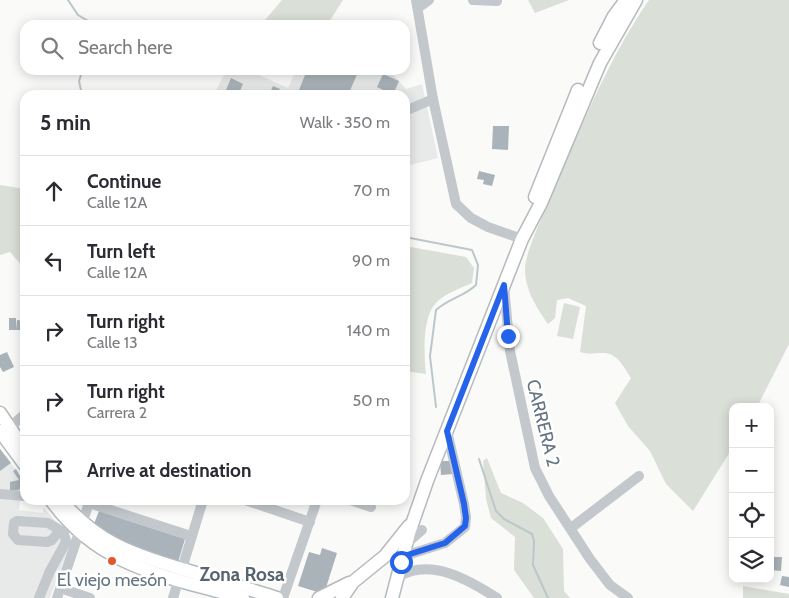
<!DOCTYPE html>
<html lang="en">
<head>
<meta charset="utf-8">
<style>
	:root { --surface:#fff; --page:#f7f7f7; --text:#2b2b33; --muted:#7c7c81; --line:#e1e1e2 }
	body { margin:0; font-family:Cabin,sans-serif; background:var(--page); color:var(--text) }
	.controls { position:absolute; right:15px; bottom:15px; display:grid; overflow:hidden; border-radius:10px; box-shadow:0 2px 12px #0003 }
	.controls button { width:45px; height:45px; display:grid; place-items:center; padding:0; border:0; border-bottom:1px solid var(--line); background:var(--surface); color:var(--text); font:25px sans-serif }
	.stop { position:absolute; width:15px; height:15px; margin:-11px; border:4px solid #2563eb; border-radius:50%; background:#fff }
	.stop.end { background:#2563eb; border-color:#fff; box-shadow:0 1px 5px #0008 }
	.list { margin:0; padding:0; list-style:none }
	h2 { display:flex; justify-content:space-between; align-items:center; height:65px; margin:0; padding:0 20px; font-size:21px }
	h2 small { font-size:16px; font-weight:400; color:var(--muted) }
	.list li { display:grid; grid-template-columns:32px 1fr auto; gap:15px; align-items:center; box-sizing:border-box; height:70px; padding:0 20px; border-top:1px solid var(--line) }
	.list b { display:block; font-size:19px; white-space:nowrap }
	.list p { margin:0; font-size:16px; white-space:nowrap; color:var(--muted) }
	.list em { font-size:16px; font-style:normal; color:var(--muted) }
	.icon { flex:none; width:28px; height:28px; fill:none; stroke:currentColor; stroke-width:2; stroke-linecap:round; stroke-linejoin:round }
	.map { position:relative; flex:none; width:789px; height:598px; overflow:hidden }
	.search { position:absolute; background:var(--surface); box-shadow:0 2px 12px #0003; left:20px; top:20px; width:390px; height:55px; display:flex; align-items:center; gap:12px; box-sizing:border-box; padding:0 18px; border-radius:15px; color:var(--muted); font-size:19px }
	.panel { position:absolute; background:var(--surface); box-shadow:0 2px 12px #0003; left:20px; top:90px; width:390px; height:415px; border-radius:15px }
	.map>svg:first-child { display:block }
	.built { fill:#e8e9e9 }
	.green { fill:#dadfd7 }
	.lines { fill:none; stroke-linecap:round; stroke-linejoin:round }
	.stream { stroke:#bbc7cb; stroke-width:2 }
	.building { fill:#aab3b9 }
	.major-casing { stroke:#b5babe; stroke-width:15 }
	.minor { stroke:#c3c8cc; stroke-width:10 }
	.major { stroke:#fff; stroke-width:12 }
	.route { stroke:#2563eb; stroke-width:6 }
	.poi-dot { fill:#e4572e; stroke:#fff; stroke-width:2 }
	.labels { text-anchor:middle; stroke-width:5; stroke-linejoin:round; paint-order:stroke }
	.street-label { font-size:18px; fill:#657683; stroke:#fff }
	.poi-label { font-size:18px; fill:#657683; stroke:#fff }
	.neighbourhood-label { font-size:19px; font-weight:bold; fill:#57646e; stroke:#fff }
</style>
</head>
<body>
<div class="map">
<svg width="789" height="598" viewBox="0 0 789 598">
	<rect width="100%" height="100%" fill="#fafaf8"/>
	<g class="built">
		<path d="M226,70H248L288,88L296,70H389L406,89L422,84L438,158L410,165L405,160V95H214Z"/>
		<path d="M0,449L25,482L23,489H16V491H21L19,510L43,513V507L72,539L50,598H0Z"/>
	</g>
	<g class="green">
		<path d="M282,0H343L327,25H261Z"/>
		<path d="M528,0H569L535,13Z"/>
		<path d="M649,0H789V344L757,407H733V447L693,511L666,484L650,451L628,426L615,403L631,378C625,369 617,352 603,353C592,353 591,355 580,352L586,306L568,298L557,300L555,318L548,324C537,308 525,290 525,269C525,253 544,213 551,197C580,130 607,61 649,0Z"/>
		<path d="M0,185L25,189V269L10,252L0,255Z"/>
		<path d="M405,246L466,257L474,268L472,283C461,288 443,294 435,304C422,319 424,355 426,374L405,371Z"/>
		<path d="M564,303L580,307L573,339L557,336Z"/>
		<path d="M487,458L501,493L523,503L543,518L563,549L564,591L570,598H534L514,570L515,537L491,518L486,499L483,461Z"/>
		<path d="M743,586L789,594V598H743Z"/>
	</g>
	<g class="lines">
		<g class="stream">
			<path d="M68,0L78,15L95,25"/>
			<path d="M82,95L79,81L82,72L86,70"/>
			<path d="M405,237L472,250L478,265L476,285C463,297 450,298 436,310L430,356L436,407"/>
			<path d="M479,459L496,511L504,519L532,534L534,541L533,565L548,598"/>
		</g>
	</g>
	<g class="building">
		<path d="M307,70H359L348,95H297Z"/>
		<path d="M383,74L399,81L393,95L377,87Z"/>
		<path d="M231,78L243,84L238,95L226,90Z"/>
		<path d="M273,86L280,89L278,93L282,95H269Z"/>
		<path d="M493,126H509L508,150L492,149Z"/>
		<path d="M479,171L495,175L492,186L483,184L484,180L477,179Z"/>
		<rect x="9" y="318" width="7" height="12"/>
		<path d="M17,320L25,321V330H16Z"/>
		<path d="M7,352L14,367L3,372L0,367V355Z"/>
		<path d="M0,449L11,463L0,471Z"/>
		<path d="M440,461H453V474L441,475Z"/>
		<path d="M16,469L25,485L23,489L10,491V482L19,480L13,471Z"/>
		<path d="M99,511L185,539L178,562L137,550L94,524Z"/>
		<path d="M322,548L337,553L324,594L298,586L309,552L320,555Z"/>
		<path d="M770,557H782L781,571L770,570Z"/>
		<path d="M782,576L789,577V587L780,585Z"/>
	</g>
	<g class="lines">
		<g class="major-casing">
			<g id="major">
				<path d="M600,43L614,16L626,0"/>
				<path d="M535,197L578,90"/>
				<path d="M0,413L25,450"/>
				<path d="M0,431L25,465"/>
				<path d="M51,500C100,568 166,576 243,598"/>
				<path d="M61,500C96,542 132,554 182,569C214,578 245,588 277,598"/>
				<path d="M319,598L349,583"/>
				<path d="M342,598L353,582L385,556L409,526"/>
				<path d="M392,598L409,533L427,481L522,239L541,203L600,63L636,0"/>
			</g>
		</g>
		<g class="minor">
			<path d="M416,0L433,99L456,204L471,218L488,227L522,239"/>
			<path d="M473,0L497,1"/>
			<path d="M418,8L429,0"/>
			<path d="M405,111L433,99"/>
			<path d="M504,286L510,351L535,468L549,496L590,559L610,585L628,598"/>
			<path d="M10,427L25,414"/>
			<path d="M0,494L25,496"/>
			<path d="M245,500L310,522"/>
			<path d="M350,500L371,507"/>
			<path d="M95,505L191,536"/>
			<path d="M571,528L639,476"/>
			<path d="M407,543L422,530"/>
			<path d="M404,556L445,543L465,527L466,517L464,504L447,431"/>
			<path d="M398,577C430,557 469,580 497,598"/>
			<path d="M66,590L90,598"/>
			<path d="M39,598L50,571L66,542L64,533L60,530L52,540L47,542L18,540L13,534L14,523L17,521L48,523L60,530"/>
			<path d="M57,598L90,500"/>
			<path d="M173,598L203,500"/>
			<path d="M283,598L317,500"/>
		</g>
		<use href="#major" class="major"/>
	</g>
	<g class="lines">
		<path class="route" d="M401,562L404,556L445,543L465,526L466,518L464,504L447,431L504,285L508,336"/>
	</g>
	<circle class="poi-dot" cx="112" cy="561" r="5"/>
	<g class="labels">
		<g class="street-label">
			<text transform="translate(543 423) rotate(76)" y="6">CARRERA 2</text>
		</g>
		<g class="poi-label">
			<text x="112" y="586">El viejo mesón</text>
		</g>
		<g class="neighbourhood-label">
			<text x="242" y="581">Zona Rosa</text>
		</g>
	</g>
</svg>
<div class="controls">
<button>+</button>
<button>−</button>
<button><svg class="icon" aria-label="locate" viewBox="0 0 24 24"><circle cx="12" cy="12" r="6"/><path d="M12 2v4M12 18v4M2 12h4M18 12h4"/></svg></button>
<button><svg class="icon" aria-label="layers" viewBox="0 0 24 24"><path d="M12 4l9 5-9 5-9-5zM3 14l9 5 9-5"/></svg></button>
</div>
<div class="stop" style="left:401px;top:562px"></div>
<div class="stop end" style="left:508px;top:336px"></div>
<div class="search"><svg class="icon" aria-label="search" viewBox="0 0 24 24"><circle cx="10" cy="10" r="6"/><path d="M15 15l6 6"/></svg>Search here</div>
<section class="panel">
<h2>5 min<small>Walk · 350 m</small></h2>
<ul class="list">
<li><svg class="icon" aria-label="ahead" viewBox="0 0 24 24"><path d="M12 20V5M6 11l6-6 6 6"/></svg><div><b>Continue</b><p>Calle 12A</p></div><em>70 m</em></li>
<li><svg class="icon" aria-label="left" viewBox="0 0 24 24"><path d="M17 20v-9H6M10 6l-5 5 5 5"/></svg><div><b>Turn left</b><p>Calle 12A</p></div><em>90 m</em></li>
<li><svg class="icon" aria-label="right" viewBox="0 0 24 24"><path d="M7 20v-9h11M14 6l5 5-5 5"/></svg><div><b>Turn right</b><p>Calle 13</p></div><em>140 m</em></li>
<li><svg class="icon" aria-label="right" viewBox="0 0 24 24"><path d="M7 20v-9h11M14 6l5 5-5 5"/></svg><div><b>Turn right</b><p>Carrera 2</p></div><em>50 m</em></li>
<li><svg class="icon" aria-label="arrive" viewBox="0 0 24 24"><path d="M6 21V4h12l-3 4 3 4H6"/></svg><div><b>Arrive at destination</b></div></li>
</ul>
</section>
</div>
</body>
</html>
